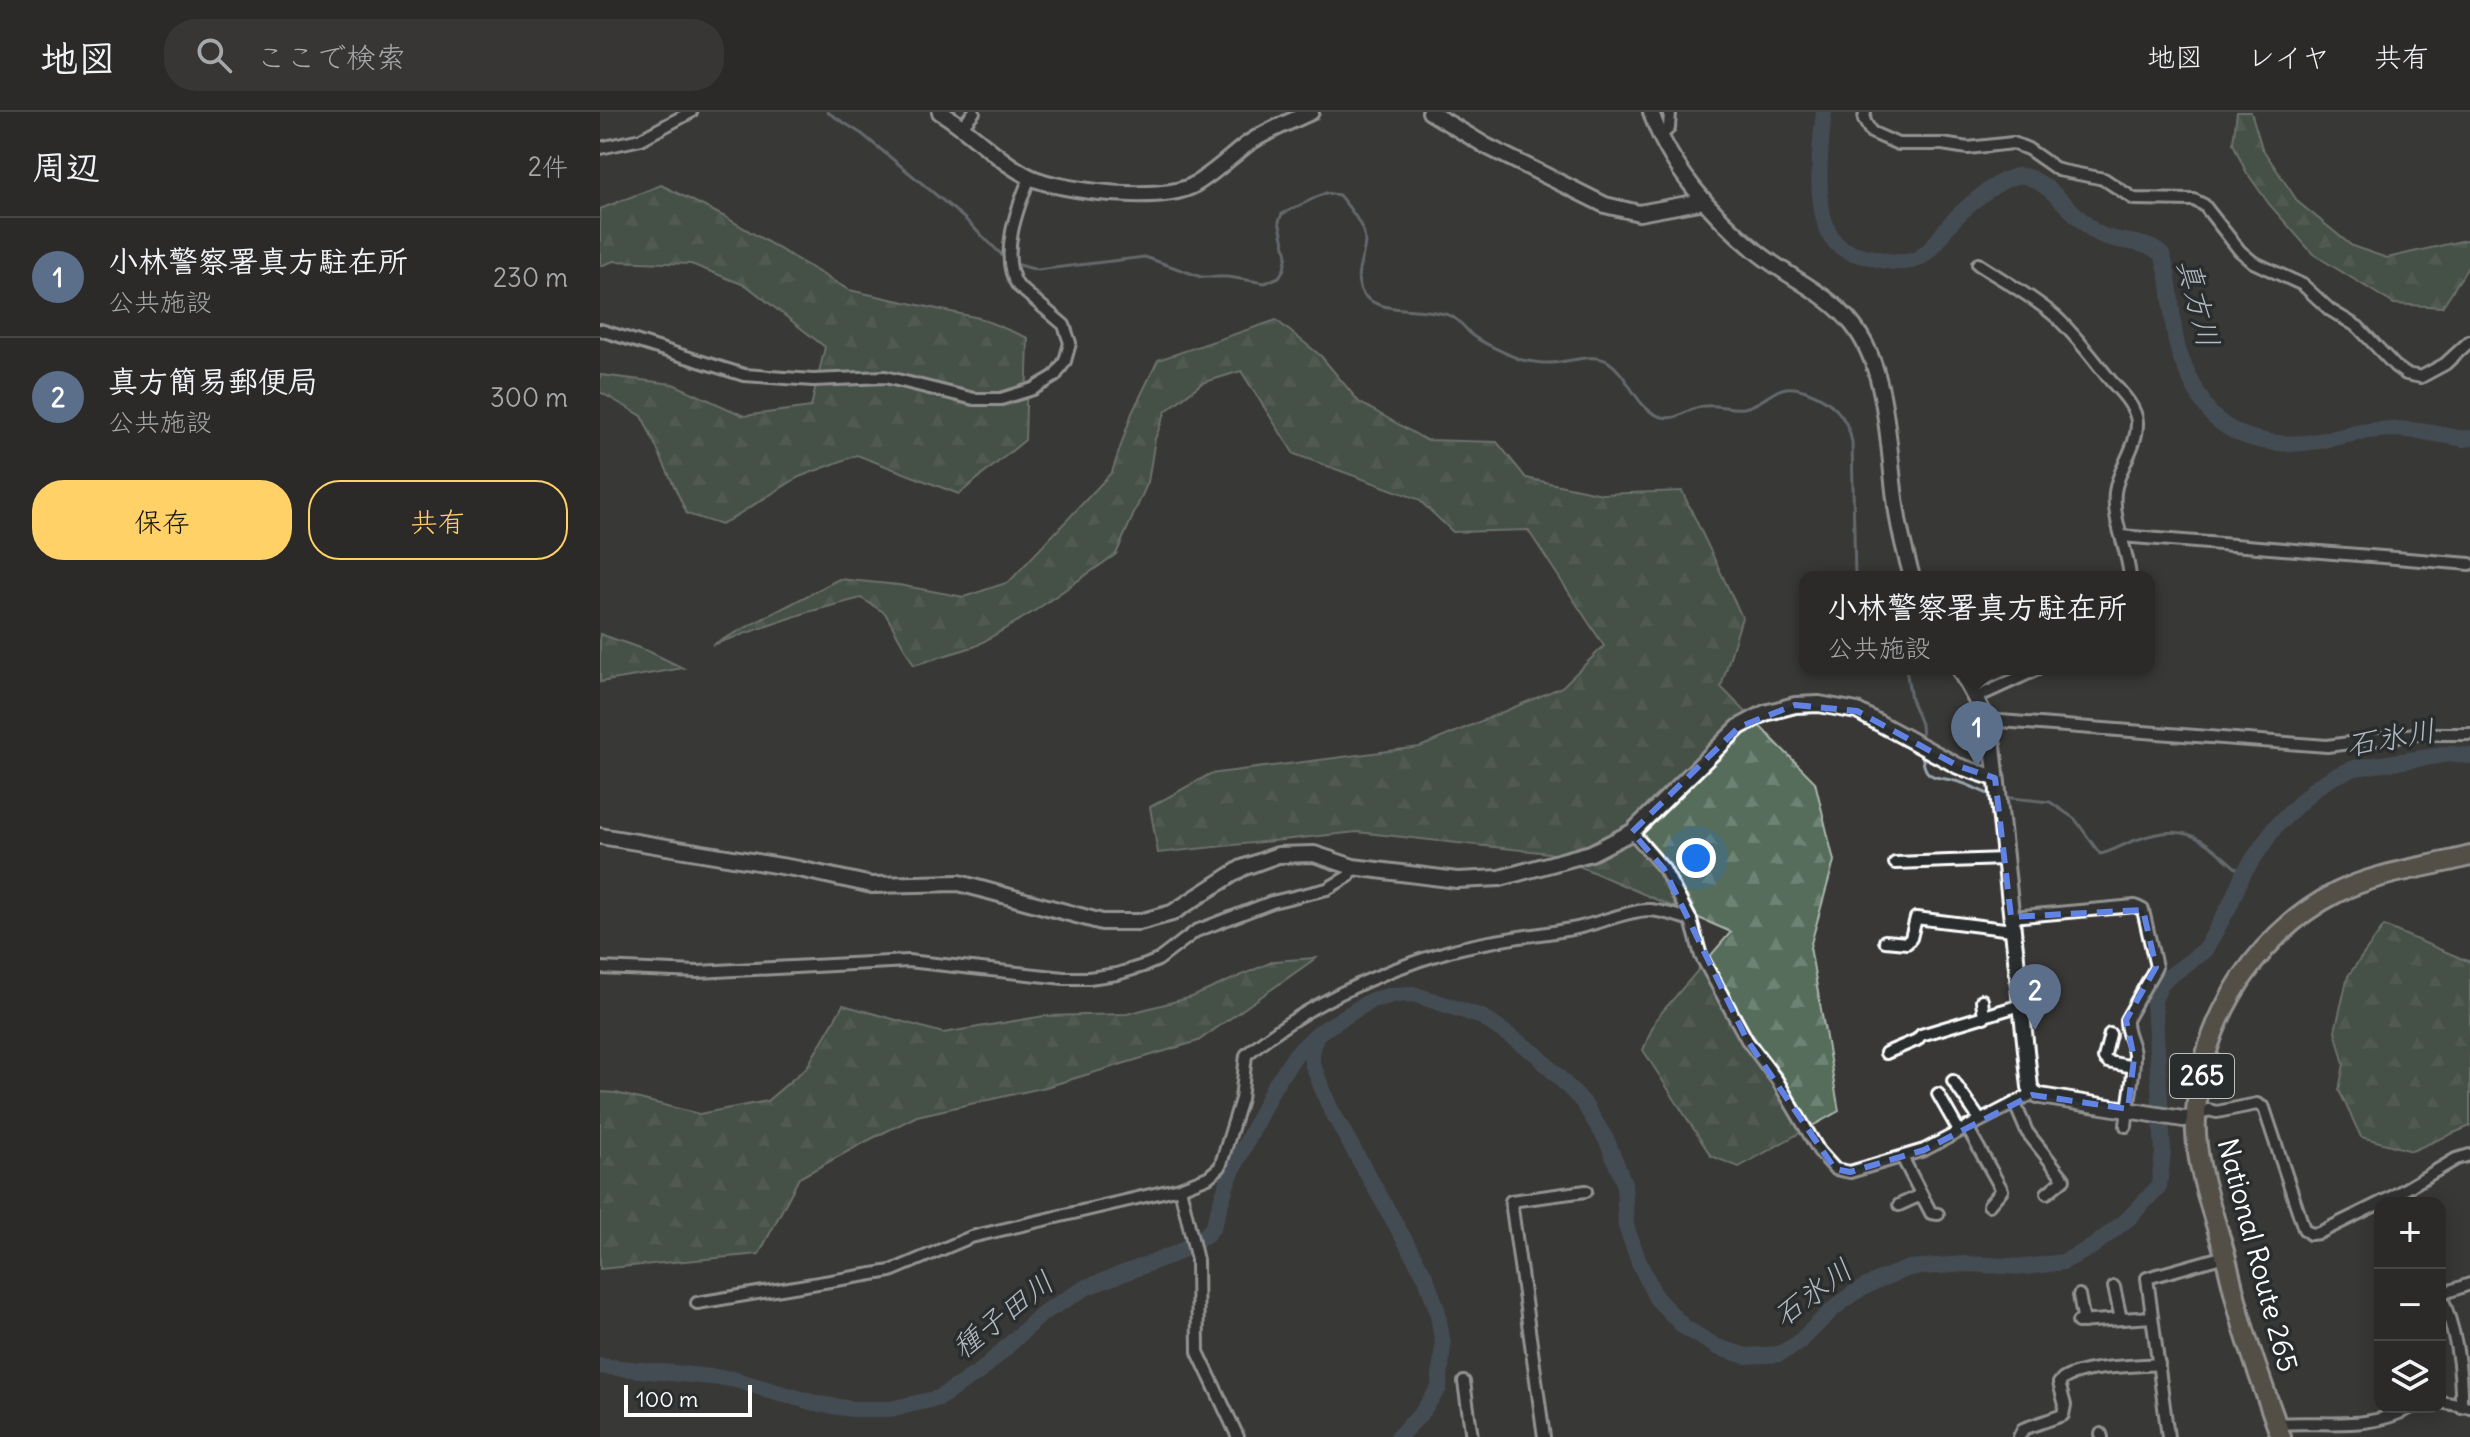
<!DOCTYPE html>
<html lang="ja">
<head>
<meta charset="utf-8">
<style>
	:root { --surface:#2b2a29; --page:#373635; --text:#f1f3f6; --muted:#a6a7a8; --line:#474646; --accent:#ffd166 }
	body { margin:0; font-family:Delius,"Klee One",sans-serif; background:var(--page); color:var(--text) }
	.controls { position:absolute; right:24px; bottom:24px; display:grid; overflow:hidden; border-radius:16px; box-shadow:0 4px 20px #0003 }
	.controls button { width:72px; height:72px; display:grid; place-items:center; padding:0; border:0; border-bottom:2px solid var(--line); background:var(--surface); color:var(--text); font:40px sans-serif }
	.scale { position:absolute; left:24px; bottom:20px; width:128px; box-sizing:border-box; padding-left:8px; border:4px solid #fff; border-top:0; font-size:22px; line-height:28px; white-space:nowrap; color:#fff; -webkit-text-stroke:6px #2a2d2e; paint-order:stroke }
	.you { position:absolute; left:1096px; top:746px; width:28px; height:28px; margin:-20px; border:6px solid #fff; border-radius:50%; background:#1a73e8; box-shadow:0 0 0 12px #1a73e833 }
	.badge { display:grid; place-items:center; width:52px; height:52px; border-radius:50%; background:var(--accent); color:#fff; font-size:26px; font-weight:700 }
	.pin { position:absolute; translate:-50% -66px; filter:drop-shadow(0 2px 4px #0008) }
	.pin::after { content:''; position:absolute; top:42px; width:28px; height:24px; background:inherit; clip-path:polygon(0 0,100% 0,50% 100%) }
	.popup { position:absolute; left:1199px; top:459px; width:356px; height:104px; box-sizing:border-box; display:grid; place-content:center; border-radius:16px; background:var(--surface); filter:drop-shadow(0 2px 6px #0005); font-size:26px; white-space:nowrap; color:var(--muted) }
	.popup b { font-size:30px; color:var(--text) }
	.popup::after { content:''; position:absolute; left:50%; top:100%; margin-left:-16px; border:16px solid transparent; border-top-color:var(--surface) }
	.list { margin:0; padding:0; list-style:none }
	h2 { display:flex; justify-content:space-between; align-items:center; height:104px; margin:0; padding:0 32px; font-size:34px }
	h2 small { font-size:26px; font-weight:400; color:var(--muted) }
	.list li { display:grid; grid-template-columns:52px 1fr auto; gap:24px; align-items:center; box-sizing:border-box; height:120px; padding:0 32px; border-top:2px solid var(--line) }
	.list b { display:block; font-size:30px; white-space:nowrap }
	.list p { margin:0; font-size:26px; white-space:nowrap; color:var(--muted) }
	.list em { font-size:26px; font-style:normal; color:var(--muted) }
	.actions { display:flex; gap:16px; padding:24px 32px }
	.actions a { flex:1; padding:18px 0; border:2px solid var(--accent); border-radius:32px; text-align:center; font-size:28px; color:var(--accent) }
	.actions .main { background:var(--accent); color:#111 }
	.icon { flex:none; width:44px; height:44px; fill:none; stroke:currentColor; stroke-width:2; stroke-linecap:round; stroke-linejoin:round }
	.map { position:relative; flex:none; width:1870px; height:1325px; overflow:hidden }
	header { display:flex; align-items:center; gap:48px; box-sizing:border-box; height:112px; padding:0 40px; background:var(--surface); border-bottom:2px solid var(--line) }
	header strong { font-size:38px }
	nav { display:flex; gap:44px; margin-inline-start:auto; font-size:28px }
	.search { width:560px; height:72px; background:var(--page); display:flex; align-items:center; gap:20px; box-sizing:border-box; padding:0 28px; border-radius:32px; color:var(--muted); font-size:30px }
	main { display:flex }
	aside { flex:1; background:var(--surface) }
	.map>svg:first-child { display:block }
	.forest { fill:url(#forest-firs); stroke:#aab6ac; stroke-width:2 }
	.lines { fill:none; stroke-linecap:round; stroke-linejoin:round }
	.stream { stroke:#98a3ac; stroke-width:3 }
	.river { stroke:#536575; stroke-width:16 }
	.street-casing { stroke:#fff; stroke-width:16 }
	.secondary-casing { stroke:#fff; stroke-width:20 }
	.highway-casing { stroke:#fff; stroke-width:24 }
	.street { stroke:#2a2d2e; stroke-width:10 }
	.secondary { stroke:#2a2d2e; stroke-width:14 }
	.highway { stroke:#736b5a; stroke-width:18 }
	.marked { fill:none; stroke:#6183e4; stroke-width:6; stroke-dasharray:16 10; stroke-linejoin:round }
	.labels { text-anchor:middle; stroke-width:7; stroke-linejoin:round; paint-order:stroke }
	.shield { fill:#2a2d2e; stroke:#bfc0c0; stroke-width:2 }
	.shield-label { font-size:26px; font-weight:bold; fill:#fff }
	.street-label { font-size:28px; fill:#fff; stroke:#2a2d2e }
	.water-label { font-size:30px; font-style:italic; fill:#b2bac1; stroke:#2a2d2e }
</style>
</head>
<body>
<header>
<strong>地図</strong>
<div class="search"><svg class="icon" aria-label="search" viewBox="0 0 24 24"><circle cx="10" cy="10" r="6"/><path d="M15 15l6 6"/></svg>ここで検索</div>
<nav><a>地図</a><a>レイヤ</a><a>共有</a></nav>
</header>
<main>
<aside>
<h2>周辺<small>2件</small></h2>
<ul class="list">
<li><span class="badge" style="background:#5c6f8a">1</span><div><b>小林警察署真方駐在所</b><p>公共施設</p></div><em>230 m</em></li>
<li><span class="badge" style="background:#5c6f8a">2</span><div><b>真方簡易郵便局</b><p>公共施設</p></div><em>300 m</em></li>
</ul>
<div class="actions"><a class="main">保存</a><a>共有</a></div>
</aside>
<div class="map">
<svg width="1870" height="1325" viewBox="0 0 1870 1325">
	<defs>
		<pattern id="forest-firs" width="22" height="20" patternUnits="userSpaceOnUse" patternTransform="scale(2)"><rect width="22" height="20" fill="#556d5a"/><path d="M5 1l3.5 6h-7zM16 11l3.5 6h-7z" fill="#6e8373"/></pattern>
	</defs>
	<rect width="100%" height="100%" fill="#393837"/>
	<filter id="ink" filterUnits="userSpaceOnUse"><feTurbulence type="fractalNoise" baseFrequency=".0125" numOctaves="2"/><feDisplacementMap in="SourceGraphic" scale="16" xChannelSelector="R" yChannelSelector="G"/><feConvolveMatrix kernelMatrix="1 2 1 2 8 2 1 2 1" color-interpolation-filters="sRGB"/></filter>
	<g filter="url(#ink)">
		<g class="forest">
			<path d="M1637,0H1651L1662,36L1698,90L1752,134L1787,146L1870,127V152L1842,195L1794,192L1713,142L1669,92L1645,58L1633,31Z"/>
			<path d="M61,73L125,105L249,178L379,206L428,226L425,328L359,382L257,343L199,365L121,413L87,402L42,304L0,280V263L73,272L144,304L211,295L225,235L147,174L91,152L14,149L0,154V97Z"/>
			<path d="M676,208L721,244L759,290L826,328L897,330L926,366L1002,382L1082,379L1142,505L1121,575L1215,670L1234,749L1210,835L1239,999L1139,1055L1111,1044L1043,938L1056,907L1131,820L949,741L757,720L558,741L550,695L610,662L820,635L962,575L1004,534L928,418L853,420L818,387L694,342L641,259L602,271L566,299L555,327L548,370L516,442L433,500L376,534L314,553L285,501L261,486L208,500L112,533L239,467L299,473L364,485L409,470L512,360L532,301L558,248Z"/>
			<path d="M0,522L48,539L83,556L0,570Z"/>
			<path d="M1784,814L1870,850V1014L1812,1039L1761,1025L1739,978L1744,952L1735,919L1748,864Z"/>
			<path d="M716,846L598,929L446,975L317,1004L263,1031L199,1066L159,1142L0,1157V980L16,981L99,1002L167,989L207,955L243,893L343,921L444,904L527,902L592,885L674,849Z"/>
		</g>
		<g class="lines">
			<g class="stream">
				<path d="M227,0L262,22L364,106L406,147"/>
				<path d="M412,151L437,158L545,145L601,165H628L665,171L679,165L684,157L687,143L679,109L682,102L725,81L739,83C749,95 765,114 765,130C764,148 751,166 764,183C780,203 827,194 851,204C860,208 866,218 873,224C881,230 913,245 922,248C930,249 939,251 947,251C964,252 991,240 1007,249C1030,263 1035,298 1062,305C1077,308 1083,300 1096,296C1113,290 1128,298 1144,296C1158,294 1170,281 1182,277C1190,274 1198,276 1206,279C1231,288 1247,303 1252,330L1255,465"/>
				<path d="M1306,557L1311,587L1321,612L1322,627"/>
				<path d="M1322,638C1323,671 1335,663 1359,670C1371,673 1382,681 1395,684"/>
				<path d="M1402,685L1450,690L1475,707L1500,742C1514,739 1523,732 1536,728C1590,708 1603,728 1643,762"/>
			</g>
			<g class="river">
				<path d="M1224,0C1220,33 1212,104 1235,130C1244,141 1261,143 1274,146C1288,150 1308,153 1321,145C1333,137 1340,124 1349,113C1361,99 1399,66 1417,64C1442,60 1474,105 1494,119C1514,133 1545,126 1562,143C1575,178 1568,217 1583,251C1589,265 1603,294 1613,304C1640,330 1683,336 1718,329C1738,326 1757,319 1778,318C1807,315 1835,322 1864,327L1870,326"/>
				<path d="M717,922L712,937V951L730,996L826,1166L837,1197L843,1232L839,1276L820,1303L798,1325"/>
				<path d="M0,1254L132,1267L218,1292L253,1297H290L339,1286L382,1258L443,1201L487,1175L577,1141L607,1122L613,1115L628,1068L673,976L696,942L718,921L772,888L793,883L813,882L882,905L936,942L983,990L1007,1029L1024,1071L1026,1114L1039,1150L1056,1186L1084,1215L1117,1235L1146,1244L1179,1242L1197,1232L1232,1198L1252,1182L1278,1168L1309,1156L1366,1152L1426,1155L1463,1150L1492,1135L1529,1106L1559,1074L1563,1040L1554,888L1562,870L1605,838L1629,795L1643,762L1675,715L1716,675L1735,664L1755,656L1850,642L1870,644"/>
			</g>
			<g class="street-casing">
				<g id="street">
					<path d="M1265,0L1264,8L1271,20L1298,32H1342L1368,36L1413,31L1428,37L1458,58L1504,67L1534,87L1594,88L1604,93L1640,139L1653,150L1703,173L1730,198L1758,215L1795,254L1806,262L1821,265L1845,252L1870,229"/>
					<path d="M363,13L374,0"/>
					<path d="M1059,25L1069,16L1070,0"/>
					<path d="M0,36L41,27L91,0"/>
					<path d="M1378,152C1404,169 1432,184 1455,204C1476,223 1493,247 1511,269C1521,280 1536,295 1537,310C1538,335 1518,356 1515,380C1512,409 1528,437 1530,465"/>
					<path d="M0,218L144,263L213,268L285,265L374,287H401L433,277L455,264L465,249L470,231L464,213L418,174C398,145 418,94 430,65"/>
					<path d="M1521,424L1870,452"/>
					<path d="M1377,585L1438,557"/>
					<path d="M1387,608L1727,634L1815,622H1870"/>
					<path d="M1032,720L1064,757L1091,808L1101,844L1147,928L1177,968L1219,1039L1235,1057L1250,1060L1324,1038L1434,981"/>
					<path d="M1295,751L1404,747"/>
					<path d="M1411,805L1535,794L1543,798L1556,855L1526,908C1525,921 1534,931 1534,944C1534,967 1528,991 1526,1014"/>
					<path d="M1285,829L1307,831L1311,826L1316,806L1412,818"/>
					<path d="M0,856L98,860L308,849L464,866H489L517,862L546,853L558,848L596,819L672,790L727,777L749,764L753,755"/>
					<path d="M1382,888L1384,905"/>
					<path d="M1510,922L1504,946L1508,950L1533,955"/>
					<path d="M1286,941L1317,928L1321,923L1421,893"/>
					<path d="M1353,969L1380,1008"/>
					<path d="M1338,982L1359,1019"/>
					<path d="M1415,992L1427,1020L1464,1067L1447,1081"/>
					<path d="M1597,1005L1608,998L1617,1000L1657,992L1664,996L1704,1117L1710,1122L1719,1121L1790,1086L1856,1047L1870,1043"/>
					<path d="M1367,1015L1402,1078L1389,1093"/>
					<path d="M1302,1045L1331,1101L1338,1102"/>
					<path d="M580,1076L597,1148L598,1240L638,1325"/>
					<path d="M1299,1093L1321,1083"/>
					<path d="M1514,1175L1521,1207"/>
					<path d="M1840,1181C1855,1216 1862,1256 1861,1295"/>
					<path d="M1841,1182L1870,1172"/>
					<path d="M1479,1183L1484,1210"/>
					<path d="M97,1191L291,1159L371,1125L580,1076L608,1065L620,1055L641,987L646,943C700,896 777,860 846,840C887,828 931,824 972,817C995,813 1028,798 1049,798C1063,799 1078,804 1091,808"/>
					<path d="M1478,1210L1552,1205"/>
					<path d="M864,1270L872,1325"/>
					<path d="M1840,1290L1870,1295"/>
					<path d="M1676,1312C1726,1308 1765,1320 1812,1295"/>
					<path d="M1501,1322L1502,1325"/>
					<path d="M944,1325L911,1089L986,1079"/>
					<path d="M1419,1325L1423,1317L1463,1303L1465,1293L1459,1271C1472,1254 1537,1254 1559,1252"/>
					<path d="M1568,1325L1547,1166L1625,1144"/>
				</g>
			</g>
			<g class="secondary-casing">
				<g id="secondary">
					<path d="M340,0C372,19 397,49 430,65C462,80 560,90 592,74C612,63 628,47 646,33C665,19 690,10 711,0"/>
					<path d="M830,0L886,34L1005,93L1039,101L1104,89"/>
					<path d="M1051,0C1068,53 1113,104 1156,139C1187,165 1227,180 1252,212C1291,260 1287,342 1297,400C1300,422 1306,444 1312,465"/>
					<path d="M1359,557L1386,606L1393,634L1430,975L1434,981L1440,984L1583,1007L1596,1006"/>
					<path d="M0,724L199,757L272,773L359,771L502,810H539L572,801L642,756L678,743L714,742L753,755L857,768L900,766L991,741L1032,720L1139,615L1165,601L1195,593L1219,592L1257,599L1358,654L1395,666"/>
				</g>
			</g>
			<g class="highway-casing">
				<path id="highway" d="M1681,1325C1669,1291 1656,1256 1645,1221C1637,1194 1631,1166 1624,1139C1613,1101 1598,1061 1596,1021C1592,925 1650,825 1736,781C1778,760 1825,756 1870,744"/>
			</g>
			<use href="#street" class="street"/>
			<use href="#secondary" class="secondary"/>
			<use href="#highway" class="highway"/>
		</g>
	</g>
	<path d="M0 0H1870V1325H0ZM1195,593L1257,599L1358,654L1395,666L1411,805L1543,798L1556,855L1526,908L1534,946L1528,997L1432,983L1324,1038L1250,1060L1235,1057L1147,928L1064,757L1032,720L1139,615Z" fill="#393837" fill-opacity=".55" fill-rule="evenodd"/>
	<path class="marked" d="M1195,593L1257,599L1358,654L1395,666L1411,805L1543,798L1556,855L1526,908L1534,946L1528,997L1432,983L1324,1038L1250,1060L1235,1057L1147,928L1064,757L1032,720L1139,615Z"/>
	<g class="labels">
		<rect class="shield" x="1570" y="942" width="64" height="44" rx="6"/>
		<g class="shield-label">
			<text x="1602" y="973">265</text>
		</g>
		<g class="street-label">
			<text transform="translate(1658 1143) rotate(75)" y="10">National Route 265</text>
		</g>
		<g class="water-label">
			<text transform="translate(1598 191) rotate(76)" y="10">真方川</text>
			<text transform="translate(1791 626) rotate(-10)" y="10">石氷川</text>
			<text transform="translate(1213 1181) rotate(-37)" y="10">石氷川</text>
			<text transform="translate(403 1203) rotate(-38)" y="10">種子田川</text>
		</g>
	</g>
</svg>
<div class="controls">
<button>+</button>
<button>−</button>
<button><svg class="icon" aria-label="layers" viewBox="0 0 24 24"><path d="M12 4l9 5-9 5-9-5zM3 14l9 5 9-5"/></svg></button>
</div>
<div class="scale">100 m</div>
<div class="you"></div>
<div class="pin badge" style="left:1377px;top:655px;background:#5c6f8a">1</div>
<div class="popup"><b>小林警察署真方駐在所</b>公共施設</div>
<div class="pin badge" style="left:1435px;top:918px;background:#5c6f8a">2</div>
</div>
</main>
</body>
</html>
